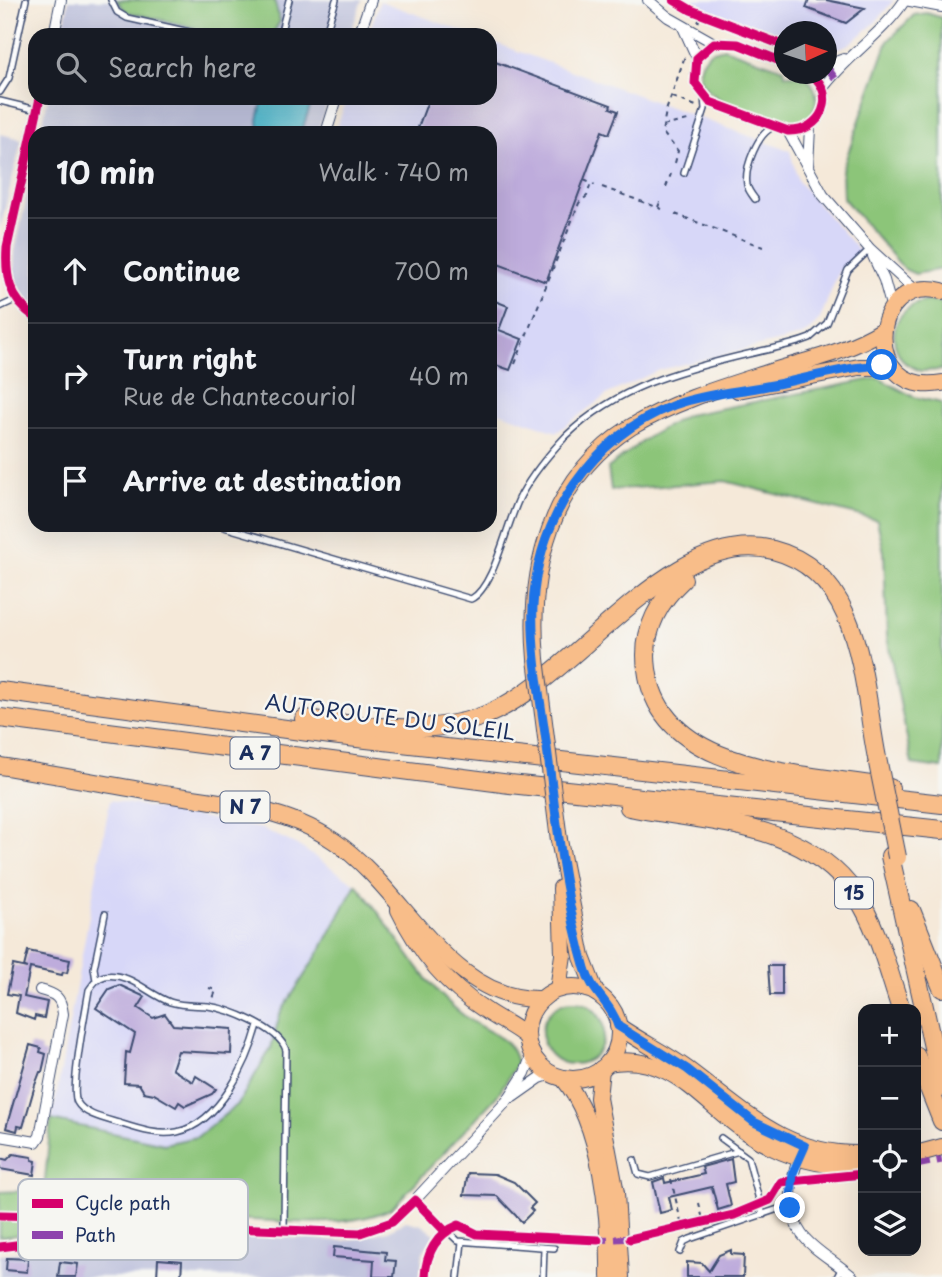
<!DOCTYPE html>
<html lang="en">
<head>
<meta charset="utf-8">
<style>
	:root { --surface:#171b24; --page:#242831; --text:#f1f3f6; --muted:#9ea1a6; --line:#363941 }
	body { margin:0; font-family:"Playpen Sans",sans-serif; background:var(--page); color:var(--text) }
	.controls { position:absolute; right:21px; bottom:21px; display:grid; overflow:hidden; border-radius:14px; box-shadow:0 7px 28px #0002 }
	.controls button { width:63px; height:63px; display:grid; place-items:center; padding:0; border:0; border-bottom:2px solid var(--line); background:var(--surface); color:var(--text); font:35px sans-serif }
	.compass { position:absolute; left:774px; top:21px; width:63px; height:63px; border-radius:50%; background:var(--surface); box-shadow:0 7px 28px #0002; rotate:87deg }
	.stop { position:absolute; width:21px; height:21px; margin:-16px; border:5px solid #1a73e8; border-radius:50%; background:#fff }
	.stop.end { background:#1a73e8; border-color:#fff; box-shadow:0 2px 7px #0008 }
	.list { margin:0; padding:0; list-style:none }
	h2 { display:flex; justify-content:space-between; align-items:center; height:91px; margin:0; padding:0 28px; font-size:30px }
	h2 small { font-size:23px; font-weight:400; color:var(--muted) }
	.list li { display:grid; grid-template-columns:46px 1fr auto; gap:21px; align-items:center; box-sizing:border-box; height:105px; padding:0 28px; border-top:2px solid var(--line) }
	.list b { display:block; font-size:26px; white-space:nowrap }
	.list p { margin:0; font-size:23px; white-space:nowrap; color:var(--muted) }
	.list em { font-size:23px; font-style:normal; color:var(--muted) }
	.icon { flex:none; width:38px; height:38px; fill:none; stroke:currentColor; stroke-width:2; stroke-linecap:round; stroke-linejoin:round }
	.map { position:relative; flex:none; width:942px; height:1277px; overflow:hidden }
	.search { position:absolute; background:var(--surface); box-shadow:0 7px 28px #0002; left:28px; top:28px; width:469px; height:77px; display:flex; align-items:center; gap:18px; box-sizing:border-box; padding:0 24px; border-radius:21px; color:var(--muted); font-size:26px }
	.panel { position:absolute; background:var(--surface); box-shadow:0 7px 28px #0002; left:28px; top:126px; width:469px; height:406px; border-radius:21px }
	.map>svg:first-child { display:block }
	.built { fill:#d7d7f8 }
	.industrial { fill:#bfc2dd }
	.green { fill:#8cc579; stroke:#547a6c; stroke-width:2 }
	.water { fill:#52bbd0; stroke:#367597; stroke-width:2 }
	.building { fill:#beacdc }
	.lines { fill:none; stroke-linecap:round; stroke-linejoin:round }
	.service-casing { stroke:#3c4b70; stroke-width:8 }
	.minor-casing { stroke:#3c4b70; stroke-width:12 }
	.primary-casing { stroke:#3c4b70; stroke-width:18 }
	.motorway-casing { stroke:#3c4b70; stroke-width:20 }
	.path { stroke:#3c4b70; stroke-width:2; stroke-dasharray:5 5; stroke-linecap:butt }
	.service { stroke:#fff; stroke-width:5 }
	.minor { stroke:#fff; stroke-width:10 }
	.primary { stroke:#f8bd89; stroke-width:16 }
	.motorway { stroke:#f8bd89; stroke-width:18 }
	.primary-bridge-casing { stroke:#3c4b70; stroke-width:18; stroke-linecap:butt }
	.motorway-bridge-casing { stroke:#3c4b70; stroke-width:20; stroke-linecap:butt }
	.primary-bridge { stroke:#f8bd89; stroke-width:16 }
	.motorway-bridge { stroke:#f8bd89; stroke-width:18 }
	.quiet { stroke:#8e44ad; stroke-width:7; stroke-dasharray:14 7; stroke-linecap:butt }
	.cycleway-casing { stroke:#f6f6f2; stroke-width:13 }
	.cycleway { stroke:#d6006c; stroke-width:9 }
	.route { stroke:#1a73e8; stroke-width:9 }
	.labels { text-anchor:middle; stroke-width:5; stroke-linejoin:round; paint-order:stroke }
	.shield { fill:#f6f6f2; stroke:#5d6b8a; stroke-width:2 }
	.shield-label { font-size:19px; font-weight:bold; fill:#1b2f5e }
	.street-label { font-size:21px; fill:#1b2f5e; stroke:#f6f6f2 }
	.key { fill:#f6f6f2; stroke:#b4bac6; stroke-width:2 }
	.key-label { font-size:19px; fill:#1b2f5e }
</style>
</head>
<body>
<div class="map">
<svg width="942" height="1277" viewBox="0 0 942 1277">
	<rect width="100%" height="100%" fill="#f6f6f2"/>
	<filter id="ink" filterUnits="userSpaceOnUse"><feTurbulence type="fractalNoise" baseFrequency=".0143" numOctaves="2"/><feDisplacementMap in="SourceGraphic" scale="14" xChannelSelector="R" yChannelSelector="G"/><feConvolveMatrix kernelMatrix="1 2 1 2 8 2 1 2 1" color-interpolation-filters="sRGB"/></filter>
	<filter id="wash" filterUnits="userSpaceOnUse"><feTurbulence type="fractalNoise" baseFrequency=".00686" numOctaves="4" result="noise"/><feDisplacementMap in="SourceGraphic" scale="28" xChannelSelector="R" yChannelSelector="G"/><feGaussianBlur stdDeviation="1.57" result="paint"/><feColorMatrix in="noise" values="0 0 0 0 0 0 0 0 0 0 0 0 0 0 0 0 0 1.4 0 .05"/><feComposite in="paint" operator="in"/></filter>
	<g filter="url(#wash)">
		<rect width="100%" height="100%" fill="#f5e9d9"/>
		<g class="built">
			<path d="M681,0H894L875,23L849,44L827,54V32H785L784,40Z"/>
			<path d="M380,1L473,35H368Z"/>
			<path d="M490,41L790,151L798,181L860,252L839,271L820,319L811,330L801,336L659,370L608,394L557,432L490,409V133H335L347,98H490Z"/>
			<path d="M110,800L263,829L297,845L356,884L323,946L280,1014L271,1048L238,1104L197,1137L164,1144L52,1120Z"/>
		</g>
		<g class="industrial">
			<path d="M69,0H362L350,35H62Z"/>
			<path d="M48,98H329L317,133H41Z"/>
			<path d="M0,134L22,139L0,229Z"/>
			<path d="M35,158V308L20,293L14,273L15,252Z"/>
			<path d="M406,1221L422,1225L435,1234L423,1252L420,1277H0V1254L230,1235L344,1241L388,1231Z"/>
		</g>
		<g class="green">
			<path d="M116,0H274L280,21L272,35H226L127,12Z"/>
			<path d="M927,13L942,18V269L915,274L904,269L843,198L842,170L888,41L914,15Z"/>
			<path d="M724,48L784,69L785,74L806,77C819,90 820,103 809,119L791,125C762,115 668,96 710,52Z"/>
			<path d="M929,301L942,303V370L920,371L905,363C883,338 896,304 929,301Z"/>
			<path d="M878,378L914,397L942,403V768L912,764L887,637L884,552L877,520L725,481L611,490L608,468L648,437L687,415Z"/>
			<path d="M356,884C394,928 420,983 467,1018C487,1033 513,1036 517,1064L497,1096L392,1208C339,1236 236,1214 175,1218C117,1221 58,1231 0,1237V1192L44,1190L51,1120L164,1144L197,1137L238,1104L271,1048L280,1014L323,946Z"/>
			<circle cx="573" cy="1033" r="31"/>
		</g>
		<path class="water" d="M263,98H313L301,133L259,130L258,120Z"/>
		<g id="blocks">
			<g class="building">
				<path d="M809,0H826L865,8L846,23L806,8Z"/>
				<path d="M490,60L611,105L610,108L618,111L609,134L602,131L546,282L490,261V133H416L429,98H490Z"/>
				<path d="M490,299L508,306L499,330L522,339L510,370L490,363Z"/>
				<path d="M28,951L70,960L67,973L63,972L62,975L30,968L24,997L47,1002L44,1018L35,1016L34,1020L16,1013L19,996L7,994L13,965L27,968L24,967Z"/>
				<path d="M768,966H782V995H770Z"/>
				<path d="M119,985L145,997L138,1008L153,1018L165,1014L173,1025L232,1029L231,1054L178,1051L172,1069L193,1082L196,1076L216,1089L212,1094L185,1106L179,1102L176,1107L154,1094L144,1092L139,1084L124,1083L126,1052L130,1053L135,1034L96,1008L109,989Z"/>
				<path d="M30,1045L41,1048L40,1052L46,1054L42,1072H40L35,1085L23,1127L18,1126L17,1131L6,1128Z"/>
				<path d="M13,1154L32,1157V1160L36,1161L34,1175L0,1169V1158L7,1160Z"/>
				<path d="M731,1159L734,1182L726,1184L731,1206L718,1210L712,1187L669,1197L672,1210L660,1213L653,1182L664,1178L665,1183L704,1174L702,1167Z"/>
				<path d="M468,1173L495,1174L514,1182L535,1203L530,1208L533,1211L522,1222L497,1196L464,1195Z"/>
				<path d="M334,1247L386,1252L385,1260L396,1261L394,1277H373L374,1260L333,1257Z"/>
				<path d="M731,1250V1254L744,1255L743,1277H687V1262L702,1263L709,1271L719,1255Z"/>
				<path d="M7,1258L28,1259L27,1272L6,1270Z"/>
				<path d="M158,1259L182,1261L181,1277H157Z"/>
				<path d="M60,1262L78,1264L76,1277H58Z"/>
			</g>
		</g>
	</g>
	<g filter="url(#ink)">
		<use href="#blocks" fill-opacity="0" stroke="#3c4b70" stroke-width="2"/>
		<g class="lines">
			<g class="service-casing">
				<g id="service">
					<path d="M111,0L117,12L127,18L203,35"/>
					<path d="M280,35L289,0"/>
					<path d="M325,35L336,0"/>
					<path d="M0,92L9,78L26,0"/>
					<path d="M0,101L37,110"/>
					<path d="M684,173L705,109L704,97"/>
					<path d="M755,199C752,195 748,190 747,185C744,168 758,132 774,127"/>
					<path d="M0,307L15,300"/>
					<path d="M217,525L471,599C495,587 507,520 521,495C533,473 549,454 566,436C618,386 680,370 748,354C768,349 790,346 810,338L827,323L848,270L870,249"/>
					<path d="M96,980L94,968L105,914"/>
					<path d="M258,1025C248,1062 220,1123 177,1132C158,1136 138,1129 119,1123C106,1119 84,1115 77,1102C70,1089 86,1009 89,990C93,984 97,978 105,976C130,972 149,995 170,1002C182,1006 195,1005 208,1006C229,1009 279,1028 286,1050L284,1228"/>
					<path d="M721,1138L748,1158L763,1215"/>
					<path d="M634,1160L638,1174L650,1177L739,1151"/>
					<path d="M415,1200L458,1241L554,1248"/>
					<path d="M680,1252L684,1242L690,1239L781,1208H790"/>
					<path d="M458,1277L462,1242"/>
					<path d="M543,1277L544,1248"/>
					<path d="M837,1277L842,1267"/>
				</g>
			</g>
			<g class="minor-casing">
				<g id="minor">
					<path d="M648,0L668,17L714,43"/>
					<path d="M683,27L697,58"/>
					<path d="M54,35L61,0"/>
					<path d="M359,35L371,0"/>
					<path d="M785,63L738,44L714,43L697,58L695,83L710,102L788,131C822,132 838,95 811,74"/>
					<path d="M827,65L844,59"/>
					<path d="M822,89C847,55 882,35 905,0L942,7"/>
					<path d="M788,131L823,195L870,249L916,291"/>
					<path d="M326,133L337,98"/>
					<path d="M808,167L810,127"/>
					<path d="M873,256L884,280L892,309"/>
					<path d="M35,317C9,299 5,277 7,247L40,98"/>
					<path d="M513,1097L540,1078L552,1074"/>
					<path d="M0,1136L36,1142L40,1136L63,1014C61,997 56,994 40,990"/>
					<path d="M801,1153C794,1168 792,1179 791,1195C789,1241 822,1250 853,1277"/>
					<path d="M0,1215L118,1218L126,1231"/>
					<path d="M0,1247L126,1231L205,1227L360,1233L392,1222L415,1200L507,1101L525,1073L532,1054"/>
				</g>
			</g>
			<g class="primary-casing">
				<g id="primary">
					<path d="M942,291C867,273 861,398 942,383"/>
					<path d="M738,390L859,367H892"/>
					<path d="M536,659C528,570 550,478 631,427C671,403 720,388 764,374C804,361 846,353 883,330"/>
					<path d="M0,766C52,774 104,784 157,793C217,802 281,806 334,841C404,887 448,1003 542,999"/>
					<path d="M559,840L582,957L596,993"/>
					<path d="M399,910C419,952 446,985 485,1010C499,1020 514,1026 527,1037"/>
					<circle cx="573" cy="1033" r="46"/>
					<path d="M558,989L563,955L561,888"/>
					<path d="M618,1026C641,1042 665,1053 687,1069C745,1112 786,1156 863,1154"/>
					<path d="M608,1063C670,1051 701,1101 746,1132C782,1157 821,1167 863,1166"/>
					<path d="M601,1069L598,1098L616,1193L621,1277"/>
					<path d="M563,1078C602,1125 610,1217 609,1277"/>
					<path d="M916,1154L942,1147"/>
				</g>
			</g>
			<g class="motorway-casing">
				<g id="motorway">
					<path d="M683,579C657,603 642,633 647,669C660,776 809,773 890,788"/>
					<path d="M0,691L331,735L942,804"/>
					<path d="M0,718L510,784L942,830"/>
					<path d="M304,719C362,726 427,737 483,716C574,682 670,524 773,550C863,573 862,683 877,758"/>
					<path d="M629,807C709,823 805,821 856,895C878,928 888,971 901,1009"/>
					<path d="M890,856L942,1087"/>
					<path d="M911,910L942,988"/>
					<path d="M916,1056L942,1121"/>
				</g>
			</g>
			<g class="path">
				<path d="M698,23L701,14"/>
				<path d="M672,97L696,106"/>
				<path d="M663,126L692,119"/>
				<path d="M675,163L678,151L662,132L666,111L685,56"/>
				<path d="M584,180L595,185"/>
				<path d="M602,187L662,209"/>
				<path d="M666,187L671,174"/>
				<path d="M658,207L662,198"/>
				<path d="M675,214L763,247"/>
				<path d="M515,364L579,203L587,196L591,183"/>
				<path d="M209,988L216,990L213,999"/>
				<path d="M671,1179L681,1222L702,1217"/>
				<path d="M699,1203L704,1224"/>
			</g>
			<use href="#service" class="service"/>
			<use href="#minor" class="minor"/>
			<use href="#primary" class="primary"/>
			<use href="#motorway" class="motorway"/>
			<g class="primary-bridge-casing">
				<path id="primary-bridge" d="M536,659L559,840"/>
			</g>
			<g class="motorway-bridge-casing">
				<path id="motorway-bridge" d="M877,758L897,857"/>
			</g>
			<use href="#primary-bridge" class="primary-bridge"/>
			<use href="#motorway-bridge" class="motorway-bridge"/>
			<g class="quiet">
				<path d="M827,67L837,81"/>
				<path d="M916,1165L942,1160"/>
				<path d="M594,1240L636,1238"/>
			</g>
			<g class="cycleway-casing">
				<g id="cycleway">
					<path d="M674,0L691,10L785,46"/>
					<path d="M785,63L738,44L714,43L697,58L695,83L710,102L788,131C822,132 838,95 811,74"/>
					<path d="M35,317C9,299 5,277 7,247L40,98"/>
					<path d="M0,1215L118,1218L126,1231"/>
					<path d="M630,1239L734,1215L770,1200L781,1182L863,1174"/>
					<path d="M0,1247L126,1231L205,1227L360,1233L392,1222L415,1200L446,1232"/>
					<path d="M425,1277C426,1254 436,1234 459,1225L477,1234L598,1240"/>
				</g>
			</g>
			<use href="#cycleway" class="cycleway"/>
		</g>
	</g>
	<g class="lines" filter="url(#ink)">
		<path class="route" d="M790,1208L793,1173L805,1146L754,1122L687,1069L618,1026C611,1003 591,992 585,968C564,897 557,821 547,748C541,702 531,653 533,606C537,519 591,437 674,405C705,394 736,392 767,386C805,379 843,367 882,365"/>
	</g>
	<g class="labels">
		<g class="shield">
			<rect x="230.5" y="737.5" width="49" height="31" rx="5"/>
			<rect x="220.5" y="791.5" width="49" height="31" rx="5"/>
			<rect x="835" y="877.5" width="38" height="31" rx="5"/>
		</g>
		<g class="shield-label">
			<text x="255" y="760">A 7</text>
			<text x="245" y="814">N 7</text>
			<text x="854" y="900">15</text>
		</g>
		<g class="street-label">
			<text transform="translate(390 718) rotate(7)" y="7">AUTOROUTE DU SOLEIL</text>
		</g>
	</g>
	<rect x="18" y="1179" width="230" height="81" rx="10" class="key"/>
	<rect x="32" y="1199" width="31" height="9" fill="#d6006c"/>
	<rect x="32" y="1231" width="31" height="8" fill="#8e44ad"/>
	<g class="key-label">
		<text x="75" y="1210">Cycle path</text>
		<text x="75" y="1242">Path</text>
	</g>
</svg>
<div class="controls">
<button>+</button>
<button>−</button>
<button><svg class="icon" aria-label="locate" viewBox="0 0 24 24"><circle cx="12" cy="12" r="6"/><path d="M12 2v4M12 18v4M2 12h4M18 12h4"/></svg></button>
<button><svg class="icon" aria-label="layers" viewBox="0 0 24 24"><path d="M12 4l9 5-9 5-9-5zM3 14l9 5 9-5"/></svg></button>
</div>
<svg class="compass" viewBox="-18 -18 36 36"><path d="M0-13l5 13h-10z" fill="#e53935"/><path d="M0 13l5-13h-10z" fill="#9ea1a6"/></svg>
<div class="stop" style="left:882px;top:365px"></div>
<div class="stop end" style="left:790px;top:1208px"></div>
<div class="search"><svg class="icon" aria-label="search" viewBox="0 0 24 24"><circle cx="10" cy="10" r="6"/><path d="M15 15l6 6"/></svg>Search here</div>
<section class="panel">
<h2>10 min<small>Walk · 740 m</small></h2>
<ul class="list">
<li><svg class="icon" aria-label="ahead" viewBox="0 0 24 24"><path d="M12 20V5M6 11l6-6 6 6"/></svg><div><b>Continue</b></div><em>700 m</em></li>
<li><svg class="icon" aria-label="right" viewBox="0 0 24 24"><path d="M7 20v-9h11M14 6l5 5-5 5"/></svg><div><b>Turn right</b><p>Rue de Chantecouriol</p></div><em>40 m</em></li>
<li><svg class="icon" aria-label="arrive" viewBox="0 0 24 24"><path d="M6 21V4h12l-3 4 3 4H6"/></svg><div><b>Arrive at destination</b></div></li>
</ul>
</section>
</div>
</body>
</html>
